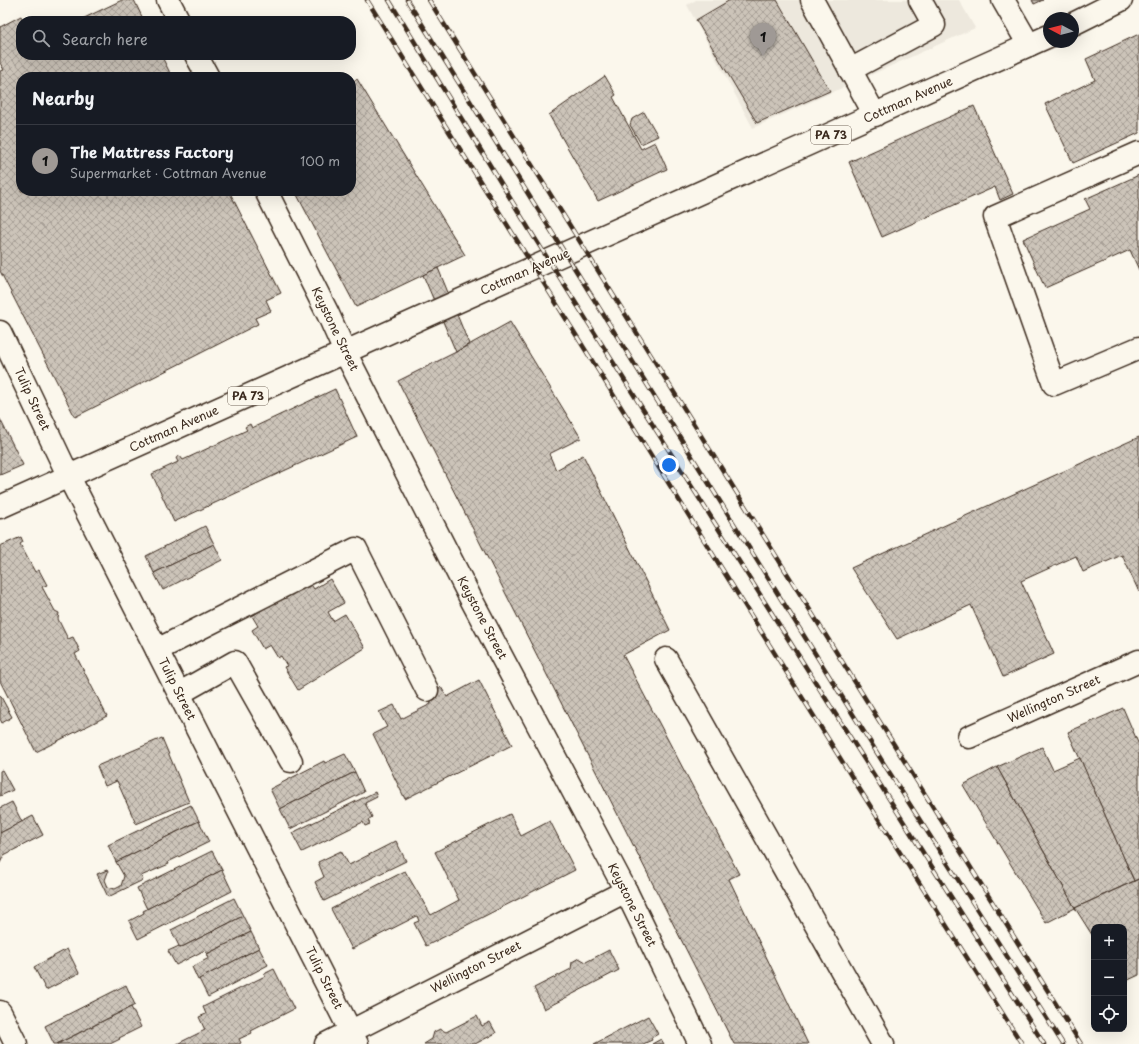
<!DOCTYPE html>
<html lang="en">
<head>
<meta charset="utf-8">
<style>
	:root { --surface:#171b24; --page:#20242c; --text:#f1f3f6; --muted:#9ea1a6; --line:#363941; --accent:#9f9995 }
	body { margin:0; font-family:"Playpen Sans",sans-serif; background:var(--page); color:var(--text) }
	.controls { position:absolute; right:12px; bottom:12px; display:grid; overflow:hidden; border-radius:8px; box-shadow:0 4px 16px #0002 }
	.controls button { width:36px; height:36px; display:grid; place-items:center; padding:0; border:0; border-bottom:1px solid var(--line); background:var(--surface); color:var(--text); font:20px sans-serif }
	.compass { position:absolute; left:1043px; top:12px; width:36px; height:36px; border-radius:50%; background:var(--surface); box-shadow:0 4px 16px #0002; rotate:277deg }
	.you { position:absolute; left:669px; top:465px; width:14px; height:14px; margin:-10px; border:3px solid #fff; border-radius:50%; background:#1a73e8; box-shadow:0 0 0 6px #1a73e833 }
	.badge { display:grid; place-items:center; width:26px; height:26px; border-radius:50%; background:var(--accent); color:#111; font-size:13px; font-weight:700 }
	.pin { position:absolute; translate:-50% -33px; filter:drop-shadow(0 1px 2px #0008) }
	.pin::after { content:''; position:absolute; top:21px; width:14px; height:12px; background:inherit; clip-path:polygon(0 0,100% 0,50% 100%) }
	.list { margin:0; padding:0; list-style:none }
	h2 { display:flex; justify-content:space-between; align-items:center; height:52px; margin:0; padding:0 16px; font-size:17px }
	h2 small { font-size:13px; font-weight:400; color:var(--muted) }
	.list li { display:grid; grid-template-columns:26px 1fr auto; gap:12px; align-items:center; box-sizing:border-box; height:72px; padding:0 16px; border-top:1px solid var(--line) }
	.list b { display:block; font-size:15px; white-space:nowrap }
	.list p { margin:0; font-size:13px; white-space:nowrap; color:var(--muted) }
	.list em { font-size:13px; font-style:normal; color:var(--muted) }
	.icon { flex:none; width:22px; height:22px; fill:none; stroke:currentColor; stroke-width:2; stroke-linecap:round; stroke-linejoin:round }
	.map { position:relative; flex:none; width:1139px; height:1044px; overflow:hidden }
	.search { position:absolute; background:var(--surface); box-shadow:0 4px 16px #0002; left:16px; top:16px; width:340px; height:44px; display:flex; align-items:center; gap:10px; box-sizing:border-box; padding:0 14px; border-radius:16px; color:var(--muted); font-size:15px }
	.panel { position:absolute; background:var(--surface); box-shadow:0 4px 16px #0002; left:16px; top:72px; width:340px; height:124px; border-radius:16px }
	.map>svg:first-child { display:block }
	.built { fill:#ede8dd }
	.building { fill:url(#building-cross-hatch); stroke:#3b2a1e }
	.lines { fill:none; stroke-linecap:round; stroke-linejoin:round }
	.minor-casing { stroke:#3b2a1e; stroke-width:25 }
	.major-casing { stroke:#3b2a1e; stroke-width:25 }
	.minor { stroke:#fbf7ec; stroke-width:22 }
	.major { stroke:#fbf7ec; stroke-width:22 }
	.rail-casing { stroke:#3b2a1e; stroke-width:4.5 }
	.rail { stroke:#fbf7ec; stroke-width:3; stroke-dasharray:9; stroke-linecap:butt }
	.labels { text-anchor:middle; stroke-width:3; stroke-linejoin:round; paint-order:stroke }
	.shield { fill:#fbf7ec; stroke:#75685c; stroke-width:1 }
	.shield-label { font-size:11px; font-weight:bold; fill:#3b2a1e }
	.street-label { font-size:12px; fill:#3b2a1e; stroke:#fbf7ec }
</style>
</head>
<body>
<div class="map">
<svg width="1139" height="1044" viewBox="0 0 1139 1044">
	<defs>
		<pattern id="building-cross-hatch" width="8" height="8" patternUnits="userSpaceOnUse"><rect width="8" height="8" fill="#ccc4b9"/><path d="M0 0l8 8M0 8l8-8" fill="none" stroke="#a79f96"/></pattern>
	</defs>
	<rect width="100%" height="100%" fill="#fbf7ec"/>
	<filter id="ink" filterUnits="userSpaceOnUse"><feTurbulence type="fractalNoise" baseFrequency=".025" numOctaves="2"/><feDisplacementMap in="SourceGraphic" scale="8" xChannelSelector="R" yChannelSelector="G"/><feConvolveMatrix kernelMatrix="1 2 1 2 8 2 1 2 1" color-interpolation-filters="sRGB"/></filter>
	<g filter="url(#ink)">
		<path class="built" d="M696,0H959L975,28L753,128L687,5Z"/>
		<g class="building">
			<path d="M122,0H134L144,21H78Z"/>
			<path d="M730,0H777L830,91L757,123L696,20Z"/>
			<path d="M1032,0H1043L1034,4Z"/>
			<path d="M21,16L23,21H21V55H161L172,77H21V191H229L281,293L266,300L271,311L255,318L258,324L75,417L0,271V71L4,70L0,63V27Z"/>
			<path d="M1139,34V133L1073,163L1045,104L1095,80L1086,59Z"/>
			<path d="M605,76L616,95L613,97L641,149L655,142L667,169L598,201L549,115Z"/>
			<path d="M357,79L465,255L356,307L295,191H351V82Z"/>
			<path d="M974,106L1013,194L1000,200L995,187L882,237L849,162Z"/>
			<path d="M644,112L658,136L641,144L630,125L632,119Z"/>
			<path d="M1139,175V270L1130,250L1045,288L1023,239L1090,209L1085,199Z"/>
			<path d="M438,268L469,344L456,352L423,275Z"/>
			<path d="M510,322L581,438L549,454L556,470L583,455L670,630L623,655L739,874L729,879L808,1044H734L398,381L456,352Z"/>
			<path d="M335,389L357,437L174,522L152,474L178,462L176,458L180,456L183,460L247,430L245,427L250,424L252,428Z"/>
			<path d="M0,419L23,465L0,475Z"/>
			<path d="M1139,437V592L1122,555L1083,572L1076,556L1021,581L1054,654L1003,677L971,605L897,639L851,568Z"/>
			<path d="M205,526L214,544L154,573L146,556Z"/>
			<path d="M21,537L23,542L20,544L35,572L39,570L47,585L42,587L55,611L59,613L58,619L68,639L73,637L80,651L75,654L107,716L36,752L0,681V546Z"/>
			<path d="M214,544L222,560L163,590L154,573Z"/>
			<path d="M330,579L344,603L328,612L333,621L345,614L365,648L298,690L284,667L287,666L281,656L278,658L270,645L263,649L252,630L258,626L252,616L285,596L286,598L310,583L314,589Z"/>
			<path d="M479,680L512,745L405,799L373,734L387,727L379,712L394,705L401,719L431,704L427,694L441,687L447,697Z"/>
			<path d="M0,695L12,717L2,723L0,719Z"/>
			<path d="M1123,708L1139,745V879L1134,881L1068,732Z"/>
			<path d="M162,738L189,802L136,824L117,781L105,786L97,766Z"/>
			<path d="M1042,747L1053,770L1080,758L1134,881L1075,908L997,767Z"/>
			<path d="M345,754L355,772L280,809L270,789L324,761L325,763Z"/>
			<path d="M997,767L1075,908L1046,923L963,785Z"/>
			<path d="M2,770L13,790L0,796V771Z"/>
			<path d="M355,772L364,792L290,829L280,809Z"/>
			<path d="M375,792L377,797L365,803L372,817L368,820L370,824L365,826L363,822L302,852L292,833Z"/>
			<path d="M12,802L22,822L0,833V808Z"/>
			<path d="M191,805L199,821L116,862L108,845Z"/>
			<path d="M510,814L521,836L550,821L575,870L426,946L414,923L419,921L417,916L352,949L331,909L405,871L431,915L459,900L435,852Z"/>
			<path d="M33,816L43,835L4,855L0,863V833Z"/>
			<path d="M199,821L209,842L168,862L169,864L141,876L143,880L108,897L97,874L107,870L108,872L105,880L108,887L115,889L121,886L124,876L116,862Z"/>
			<path d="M396,841L406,861L324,901L315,882L324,877L318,862L341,851L349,865Z"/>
			<path d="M212,851L222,870L147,909L137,888Z"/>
			<path d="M222,870L232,891L138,939L129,921L144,913L143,911Z"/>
			<path d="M1139,879V975L1124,982V927H1094V938L1075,908Z"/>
			<path d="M234,898L243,916L180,948L171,930Z"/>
			<path d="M243,916L251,932L207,954L205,950L176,965L168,951L179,946L180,948Z"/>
			<path d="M251,932L259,948L198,980L192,967L209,958L207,954Z"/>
			<path d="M259,948L268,965L208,997L199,979Z"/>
			<path d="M67,949L79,973L46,990L34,967Z"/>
			<path d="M609,950L619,970L544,1009L534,988L571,969L572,962L579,958L586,962Z"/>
			<path d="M274,969L294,1009L251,1031L252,1033L239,1039L241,1043L239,1044H177L205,1030L199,1017L206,1014L203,1007L265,976L264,974Z"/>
			<path d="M126,985L135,1005L57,1044H54L45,1026Z"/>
			<path d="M131,1007L141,1027L119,1038L120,1039L110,1044H57Z"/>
			<path d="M477,1016L482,1026L490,1022L496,1033L475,1044H424L432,1039L434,1032L440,1029L446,1032Z"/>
			<path d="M648,1016L658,1034L651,1038L652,1040L643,1044H594Z"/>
			<path d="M661,1039L664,1044H652Z"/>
		</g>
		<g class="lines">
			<g class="minor-casing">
				<g id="minor">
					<path d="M168,0L179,21"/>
					<path d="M812,0L875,115"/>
					<path d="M1003,0L1029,45"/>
					<path d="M196,55L208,77"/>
					<path d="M850,70L934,25L920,0"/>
					<path d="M1139,153L995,217L1054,384L1139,348"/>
					<path d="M266,191L328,314L345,352L470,597L626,891L700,1044"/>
					<path d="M0,332L69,477L357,1044"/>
					<path d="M157,650L356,549L427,690"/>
					<path d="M666,659L883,1044"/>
					<path d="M180,693L235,662L291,761"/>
					<path d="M969,737L1139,661"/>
					<path d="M0,1012L16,1044"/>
					<path d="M326,1044L626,891"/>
				</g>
			</g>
			<g class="major-casing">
				<g id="major">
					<path d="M1073,24L1121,0"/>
					<path d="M0,507L1049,36"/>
				</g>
			</g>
			<use href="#minor" class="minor"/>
			<use href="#major" class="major"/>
			<g class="rail-casing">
				<g id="rail">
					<path d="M367,0L855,782L1022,1044"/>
					<path d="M389,0L529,229L1044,1044"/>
					<path d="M407,0L884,764L1063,1044"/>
					<path d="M429,0L1081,1044"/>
				</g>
			</g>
			<use href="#rail" class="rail"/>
		</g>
	</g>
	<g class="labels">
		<g class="shield">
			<rect x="811" y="126" width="40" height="18" rx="3"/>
			<rect x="228" y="387" width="40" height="18" rx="3"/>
		</g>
		<g class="shield-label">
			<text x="831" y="139">PA 73</text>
			<text x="248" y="400">PA 73</text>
		</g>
		<g class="street-label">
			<text transform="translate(908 100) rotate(-24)" y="4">Cottman Avenue</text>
			<text transform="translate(525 272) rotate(-24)" y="4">Cottman Avenue</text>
			<text transform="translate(335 329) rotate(64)" y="4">Keystone Street</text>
			<text transform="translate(32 399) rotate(65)" y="4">Tulip Street</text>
			<text transform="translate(174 429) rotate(-24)" y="4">Cottman Avenue</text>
			<text transform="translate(482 618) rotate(62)" y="4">Keystone Street</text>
			<text transform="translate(177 689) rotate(63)" y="4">Tulip Street</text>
			<text transform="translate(1054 699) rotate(-24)" y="4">Wellington Street</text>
			<text transform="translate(632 905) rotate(63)" y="4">Keystone Street</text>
			<text transform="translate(476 967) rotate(-27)" y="4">Wellington Street</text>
			<text transform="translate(324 978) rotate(63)" y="4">Tulip Street</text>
		</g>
	</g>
</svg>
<div class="controls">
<button>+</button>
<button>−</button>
<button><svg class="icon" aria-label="locate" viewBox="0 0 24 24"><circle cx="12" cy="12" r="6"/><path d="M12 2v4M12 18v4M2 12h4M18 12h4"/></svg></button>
</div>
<svg class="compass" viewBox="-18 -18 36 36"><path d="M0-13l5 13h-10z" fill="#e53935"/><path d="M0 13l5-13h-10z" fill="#9ea1a6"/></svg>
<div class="you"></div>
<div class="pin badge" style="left:763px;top:56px">1</div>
<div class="search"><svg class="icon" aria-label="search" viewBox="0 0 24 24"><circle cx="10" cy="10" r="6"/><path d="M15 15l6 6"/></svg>Search here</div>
<section class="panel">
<h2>Nearby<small></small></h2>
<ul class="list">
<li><span class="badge">1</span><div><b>The Mattress Factory</b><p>Supermarket · Cottman Avenue</p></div><em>100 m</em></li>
</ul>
</section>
</div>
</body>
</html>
